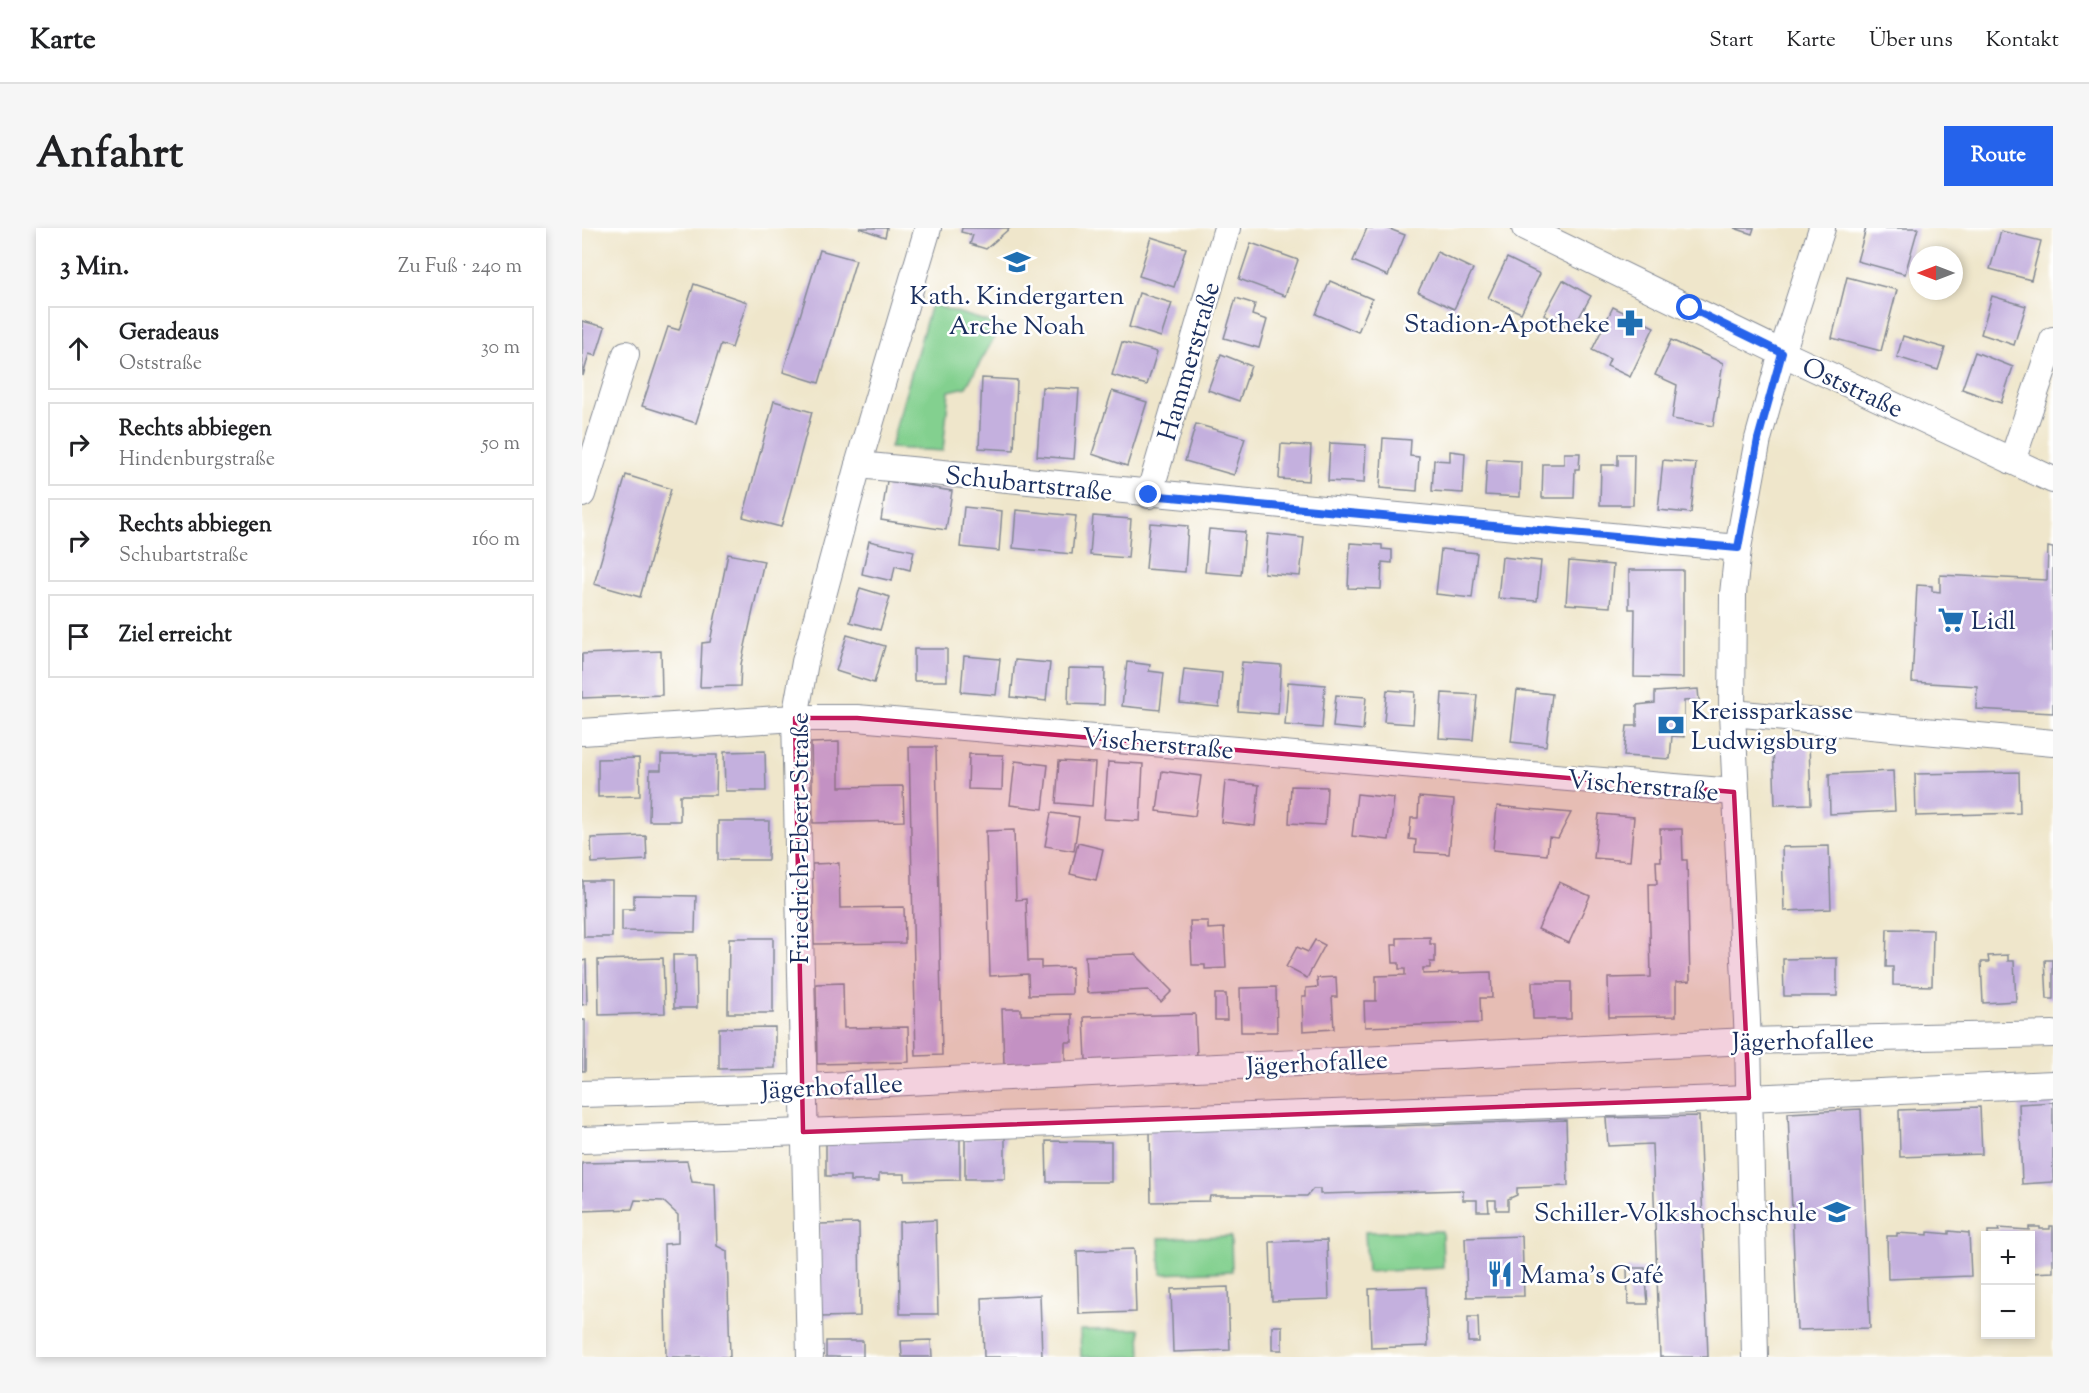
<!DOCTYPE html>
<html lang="de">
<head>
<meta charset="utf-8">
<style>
	:root { --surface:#fff; --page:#f6f6f6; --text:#202124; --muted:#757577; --line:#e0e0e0; --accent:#2563eb }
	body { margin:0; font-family:"Sorts Mill Goudy",serif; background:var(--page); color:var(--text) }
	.controls { position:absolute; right:18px; bottom:18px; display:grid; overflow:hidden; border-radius:0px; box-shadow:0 3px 9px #0003 }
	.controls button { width:54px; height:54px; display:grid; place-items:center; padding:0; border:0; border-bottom:2px solid var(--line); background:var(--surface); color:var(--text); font:30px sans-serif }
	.compass { position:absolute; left:1327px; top:18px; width:54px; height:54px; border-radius:50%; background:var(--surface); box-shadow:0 3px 9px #0003; rotate:270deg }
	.stop { position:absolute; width:18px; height:18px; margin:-14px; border:4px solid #2563eb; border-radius:50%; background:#fff }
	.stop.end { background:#2563eb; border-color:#fff; box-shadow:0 2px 6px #0008 }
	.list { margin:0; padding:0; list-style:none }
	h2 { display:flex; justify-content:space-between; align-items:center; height:78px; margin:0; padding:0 24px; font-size:26px }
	h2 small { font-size:20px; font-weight:400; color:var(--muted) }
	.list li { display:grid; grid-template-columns:39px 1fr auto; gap:18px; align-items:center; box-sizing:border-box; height:84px; margin:0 12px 12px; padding:0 12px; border:2px solid var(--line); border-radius:0px }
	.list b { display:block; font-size:22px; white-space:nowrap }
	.list p { margin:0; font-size:20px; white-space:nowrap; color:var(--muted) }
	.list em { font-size:20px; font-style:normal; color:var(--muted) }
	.icon { flex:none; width:33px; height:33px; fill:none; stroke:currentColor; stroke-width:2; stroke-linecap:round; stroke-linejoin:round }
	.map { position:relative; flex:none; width:1471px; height:1129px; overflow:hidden; border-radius:0px }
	header { display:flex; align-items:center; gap:36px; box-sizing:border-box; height:84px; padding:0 30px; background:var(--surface); border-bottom:2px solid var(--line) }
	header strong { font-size:28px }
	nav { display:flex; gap:33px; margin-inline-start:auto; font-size:21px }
	.intro { display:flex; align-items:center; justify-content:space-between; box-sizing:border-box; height:144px; padding:0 36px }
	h1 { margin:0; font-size:42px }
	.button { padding:15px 27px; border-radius:0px; background:var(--accent); color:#fff; font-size:21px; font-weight:700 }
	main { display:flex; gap:36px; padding:0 36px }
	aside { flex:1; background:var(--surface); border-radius:0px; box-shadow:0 3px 9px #0003 }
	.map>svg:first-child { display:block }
	.green { fill:#83d08f; stroke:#4f8076; stroke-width:1.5 }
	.building { fill:#c4b0de }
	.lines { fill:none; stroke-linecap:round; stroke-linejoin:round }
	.minor-casing { stroke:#858a94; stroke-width:28 }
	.minor { stroke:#fff; stroke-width:26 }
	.route { stroke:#2563eb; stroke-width:8 }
	.marked { fill:#c2185b; fill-opacity:0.2; stroke:#c2185b; stroke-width:4.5; stroke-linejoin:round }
	.labels { text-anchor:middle; stroke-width:5; stroke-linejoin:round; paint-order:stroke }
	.poi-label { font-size:26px; fill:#1b2f5e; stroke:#fff; text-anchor:start }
	.street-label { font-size:26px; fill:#1b2f5e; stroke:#fff }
</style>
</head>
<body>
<header>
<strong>Karte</strong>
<nav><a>Start</a><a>Karte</a><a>Über uns</a><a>Kontakt</a></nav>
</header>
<div class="intro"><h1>Anfahrt</h1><a class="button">Route</a></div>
<main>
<aside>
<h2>3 Min.<small>Zu Fuß · 240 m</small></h2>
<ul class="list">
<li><svg class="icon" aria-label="ahead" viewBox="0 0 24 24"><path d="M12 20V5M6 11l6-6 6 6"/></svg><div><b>Geradeaus</b><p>Oststraße</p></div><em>30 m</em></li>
<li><svg class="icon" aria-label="right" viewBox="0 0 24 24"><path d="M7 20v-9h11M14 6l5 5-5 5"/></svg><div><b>Rechts abbiegen</b><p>Hindenburgstraße</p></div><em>50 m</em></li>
<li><svg class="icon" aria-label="right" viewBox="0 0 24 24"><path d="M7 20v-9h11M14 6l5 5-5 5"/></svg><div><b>Rechts abbiegen</b><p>Schubartstraße</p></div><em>160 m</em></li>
<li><svg class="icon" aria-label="arrive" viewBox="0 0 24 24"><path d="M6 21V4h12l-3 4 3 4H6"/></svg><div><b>Ziel erreicht</b></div></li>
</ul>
</aside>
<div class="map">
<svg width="1471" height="1129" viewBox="0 0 1471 1129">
	<rect width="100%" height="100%" fill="#fff"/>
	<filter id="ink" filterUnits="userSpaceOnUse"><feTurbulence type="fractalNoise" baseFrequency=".0167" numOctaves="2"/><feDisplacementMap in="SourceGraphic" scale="12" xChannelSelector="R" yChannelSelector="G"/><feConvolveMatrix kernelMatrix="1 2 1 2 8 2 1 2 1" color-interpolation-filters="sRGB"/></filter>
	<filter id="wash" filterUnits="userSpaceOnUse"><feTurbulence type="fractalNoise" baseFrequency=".008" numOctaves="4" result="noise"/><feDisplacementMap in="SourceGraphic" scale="24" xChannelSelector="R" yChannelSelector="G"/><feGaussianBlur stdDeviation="1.35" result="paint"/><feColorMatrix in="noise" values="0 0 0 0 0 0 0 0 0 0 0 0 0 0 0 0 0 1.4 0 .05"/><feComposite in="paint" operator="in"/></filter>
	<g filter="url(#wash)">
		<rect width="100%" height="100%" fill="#efe6cb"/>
		<g class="green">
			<path d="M349,76L419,98L384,159L367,163L361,223L308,220Z"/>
			<path d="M860,1003L861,1040L785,1044L783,1004Z"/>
			<path d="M649,1008L650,1043L579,1046L577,1010Z"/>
			<path d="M558,1101L559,1129H499L498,1102Z"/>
		</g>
		<g id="blocks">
			<g class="building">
				<path d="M277,0H305L303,9Z"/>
				<path d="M380,0H428L404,21L388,16L391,7L379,4Z"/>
				<path d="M785,0H805L823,7L806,48L771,33Z"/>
				<path d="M1152,0H1172L1170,6Z"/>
				<path d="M1284,0H1336L1323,46L1275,33Z"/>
				<path d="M1419,3L1459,13L1449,52L1408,41Z"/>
				<path d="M569,9L604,20L592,59L557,48Z"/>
				<path d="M669,15L716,32L703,68L657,51Z"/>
				<path d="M238,22L274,32L237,155L201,144Z"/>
				<path d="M855,24L891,41L872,81L836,64Z"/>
				<path d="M925,30L958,46L939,85L906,70Z"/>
				<path d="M1265,49L1315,62L1299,123L1250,110Z"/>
				<path d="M981,52L1009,68L990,102L962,87Z"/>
				<path d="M748,53L790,71L776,104L734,86Z"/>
				<path d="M112,56L165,74L150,120L139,116L114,195L60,178L86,99L97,102Z"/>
				<path d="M557,65L590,75L579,109L547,99Z"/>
				<path d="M1410,68L1444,78L1432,117L1399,106Z"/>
				<path d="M654,70L673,76L670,87L685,92L677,120L642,110Z"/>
				<path d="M1031,79L1072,99L1048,149L1025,138L1028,131L1010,122Z"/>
				<path d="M0,93L23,99L14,128L7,126L1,148Z"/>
				<path d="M1321,108L1363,120L1356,142L1315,129Z"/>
				<path d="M1089,112L1141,135L1131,198L1090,191L1095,157L1073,147Z"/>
				<path d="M540,114L575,124L565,157L530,147Z"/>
				<path d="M1393,124L1431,139L1419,175L1380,161Z"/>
				<path d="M639,126L669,138L657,173L626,162Z"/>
				<path d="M400,150L435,152L432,222L397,220Z"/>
				<path d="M460,159L497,161L492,231L455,228Z"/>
				<path d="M530,163L565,174L545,238L510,226Z"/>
				<path d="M192,173L230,184L199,299L161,289Z"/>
				<path d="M614,196L663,210L652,247L603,233Z"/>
				<path d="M801,210L829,212L828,228L837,229L835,263L798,260Z"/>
				<path d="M748,215L784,217L782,255L746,253Z"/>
				<path d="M699,216L729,218L727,253L697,251Z"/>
				<path d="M868,223L883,225L881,265L850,263L852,232L868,233Z"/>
				<path d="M982,225H998L997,241H993L992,270H960L961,236H982Z"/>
				<path d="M1036,226H1052L1051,277H1018L1019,237H1036Z"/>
				<path d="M905,231L939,233L938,269L903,267Z"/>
				<path d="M1081,232L1114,235L1109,285L1076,282Z"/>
				<path d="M44,247L89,261L58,369L12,356Z"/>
				<path d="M305,253L370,263L364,302L299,292Z"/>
				<path d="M382,279L420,283L417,323L378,319Z"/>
				<path d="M434,282L494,288L490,326L431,320Z"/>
				<path d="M511,288L549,291L546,330L508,327Z"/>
				<path d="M568,295L606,298L603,344L564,341Z"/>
				<path d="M627,301L663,304L659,347L623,344Z"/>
				<path d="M686,306L722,310L718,348L682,345Z"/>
				<path d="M287,313L332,323L328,342L313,338L310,353L280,346Z"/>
				<path d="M768,315L800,317V321L810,322V335L800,334L799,361L766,360Z"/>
				<path d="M1466,319L1471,320V485L1394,481L1395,458L1330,454L1335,357L1350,358V363L1358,364V347L1465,352Z"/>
				<path d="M859,321L895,325L890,370L854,366Z"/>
				<path d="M146,326L182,333L159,436L158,458L118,459L120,415L128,414Z"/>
				<path d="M920,329L959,333L955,373L916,370Z"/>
				<path d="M987,333L1031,337L1028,379L984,376Z"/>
				<path d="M1047,342H1101V450L1052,449L1053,381H1047Z"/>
				<path d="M278,360L308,369L298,402L268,394Z"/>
				<path d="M265,407L303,418L292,455L254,443Z"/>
				<rect x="332" y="421" width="33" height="32"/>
				<path d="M79,423L80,467L0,470V426Z"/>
				<path d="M382,428L418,431L414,467L379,464Z"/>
				<path d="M433,432L468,435L464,473L429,469Z"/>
				<path d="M545,434L568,437L567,443L582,445L578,482L540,478Z"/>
				<path d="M660,434L699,437L696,486L656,483Z"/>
				<path d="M487,440L523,441L522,477L486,476Z"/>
				<path d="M602,441L640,445L637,479L598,475Z"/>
				<path d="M706,454L743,457L740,500L703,497Z"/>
				<path d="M1116,461L1117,472L1102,473V509L1090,508L1088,531L1042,528L1045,498H1055V477L1073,475V464Z"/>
				<path d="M805,462L833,464L831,496L802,494Z"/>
				<path d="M935,462L970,466L964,518L929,514Z"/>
				<path d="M860,465L895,467L891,512L857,510Z"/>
				<path d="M754,467L784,469L781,502L751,499Z"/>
				<path d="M257,514V559L321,558L322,593L231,595L229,515Z"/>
				<path d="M1227,514L1229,576L1193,577L1191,515Z"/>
				<path d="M327,519H354L360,827L334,828Z"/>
				<path d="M183,523L184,563H143L142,524Z"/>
				<path d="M387,526L421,527L420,562L386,561Z"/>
				<path d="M79,527H135L134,567H98V593H67L68,542H79Z"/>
				<path d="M57,530L58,568L16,569V531Z"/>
				<path d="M433,533L466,537L461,581L428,577Z"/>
				<path d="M477,533L513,535L510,578L474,575Z"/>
				<path d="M526,534L561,536L558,593L522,591Z"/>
				<path d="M580,543L619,548L613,588L575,583Z"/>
				<path d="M1311,543L1313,583L1248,586L1247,546Z"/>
				<path d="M1437,544L1438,585L1334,588L1333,546Z"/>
				<path d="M643,553L677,557L673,598L639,594Z"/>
				<path d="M709,558L745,559L743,597L707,595Z"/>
				<path d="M775,566L812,570L807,612L770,608Z"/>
				<path d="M837,569L872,572L867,626L833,624L834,612L827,611L829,590H836Z"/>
				<path d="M915,578L989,585L976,610L967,609L965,627L911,622Z"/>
				<path d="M469,585L497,589L492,623L463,618Z"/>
				<path d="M1017,586L1052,589L1048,633L1012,630Z"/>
				<path d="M136,593H187L186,632H136Z"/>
				<path d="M1078,601H1100L1101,632H1105L1108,753L1094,754V788L1027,789L1026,750L1069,749L1067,656H1075L1074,633H1079Z"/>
				<path d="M432,602L434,672L444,671L446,733H459V740L490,739V766L447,767L446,746L408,748L404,603Z"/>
				<path d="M64,608L65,632L10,635L9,610Z"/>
				<path d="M496,615L521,621L514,652L488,646Z"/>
				<path d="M1247,618L1249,681L1202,683L1200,619Z"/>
				<path d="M257,635L258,680L322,679L323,715L232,716L230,636Z"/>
				<path d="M1,653H30V709H2Z"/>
				<path d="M977,654L1008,668L987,715L956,701Z"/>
				<path d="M52,667L114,668L113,704L40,703V681H52Z"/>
				<path d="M608,693H626V701L642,700L644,740L623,741V737H610Z"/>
				<path d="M1305,701L1351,702L1350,758L1311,757V739H1304Z"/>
				<path d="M848,709V716H853V734H848V740H841V746L909,744L910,770H898L899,795L783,799L782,773H794V748L823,747V741H817V735H811L810,717H815V710Z"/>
				<path d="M147,710H191V785H146Z"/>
				<path d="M733,712L743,717L725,750L704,739L715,719L726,724Z"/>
				<path d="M553,726L590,763L579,774L566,762L505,765L503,728Z"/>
				<path d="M91,727H114L115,780H92Z"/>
				<path d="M1426,727V733H1432L1434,773L1401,775L1399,734H1407L1406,728Z"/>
				<path d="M81,730L83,785L17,787L16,732Z"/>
				<path d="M1255,730V768H1202L1201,731Z"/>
				<path d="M4,732L5,776L0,777V733Z"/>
				<path d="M1463,732H1471V771H1465Z"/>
				<path d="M754,749L755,769H750L752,801L721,803L720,768H724V760L736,759L735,750Z"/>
				<path d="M950,754H989V791H951Z"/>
				<path d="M261,755L262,800L326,799L327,834L235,836L234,756Z"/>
				<path d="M694,759L695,804H659L658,760Z"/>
				<path d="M633,766H644L645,792H633Z"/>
				<path d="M420,781H439V787L490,786V814H483V835L422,836Z"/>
				<path d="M613,786L615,828L504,832L502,789Z"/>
				<rect x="0" y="792" width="3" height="51"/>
				<path d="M193,799V840L137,841V800Z"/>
				<path d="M1471,874V954L1440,956L1437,876Z"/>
				<path d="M1398,879L1400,926L1318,929L1317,882Z"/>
				<path d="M1279,881L1288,1100L1215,1102L1206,885Z"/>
				<path d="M1117,888L1126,1129H1078L1070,916L1026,918L1024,890Z"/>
				<path d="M984,892L986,958L935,960V967L926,971V982H914V972H906L907,983H895V972H881V962L738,966V961H731L725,968H628L627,973L569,974L568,901L813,898Z"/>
				<rect x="383" y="908" width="40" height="43"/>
				<path d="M378,910V952L323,953V946H297V953H268V948H244V912Z"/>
				<path d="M464,913L529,914V954H465Z"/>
				<path d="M105,933L110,954L133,956L135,1018L145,1023L148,1129H84L82,1016L96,1015V987L81,973L53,972L50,981L0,983V935Z"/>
				<path d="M354,992L356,1086H318L317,994Z"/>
				<path d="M277,995L278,1088L239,1089L237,996Z"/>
				<path d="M1468,998H1471V1044L1449,1045L1448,1008H1406V1003H1417L1416,1000L1447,1002V999H1458V1001H1468Z"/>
				<path d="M1367,1003L1387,1005L1389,1048L1306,1051L1305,1008H1315V1005L1346,1007V1004L1367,1006Z"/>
				<path d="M940,1008L942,1068L885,1069L883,1010Z"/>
				<path d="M745,1012L747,1071L690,1073L688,1014Z"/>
				<path d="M552,1021L554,1084L497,1086L495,1023Z"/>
				<path d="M1045,1040H1063L1066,1076H1046Z"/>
				<path d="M646,1059L648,1122L591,1124L589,1061Z"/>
				<path d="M844,1059L846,1118L789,1120L787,1061Z"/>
				<path d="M458,1067L460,1129H402L400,1070Z"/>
				<path d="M886,1089H896L897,1114H886Z"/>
				<rect x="690" y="1098" width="10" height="24"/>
				<path d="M349,1112L350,1129H320L319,1113Z"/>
				<rect x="244" y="1113" width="37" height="16"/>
			</g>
		</g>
	</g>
	<g filter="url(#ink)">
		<use href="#blocks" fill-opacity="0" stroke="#858a94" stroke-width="1.5"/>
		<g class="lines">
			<g class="minor-casing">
				<g id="minor">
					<path d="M943,0L1200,125L1471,252"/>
					<path d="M1430,233L1471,112"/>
					<path d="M276,237L1156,320"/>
					<path d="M0,266L44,126"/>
					<path d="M567,267L645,0"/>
					<path d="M1150,485L1471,515"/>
					<path d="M0,504L213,490H275L1152,564"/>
					<path d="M0,866L204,860L1166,813L1471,806"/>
					<path d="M0,912L1167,870L1471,856"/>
					<path d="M228,1129L213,490L223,434L276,237L346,0"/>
					<path d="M1173,1129L1166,813L1150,485L1151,366L1156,320L1176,211L1200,125L1240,0"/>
				</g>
			</g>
			<use href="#minor" class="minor"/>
		</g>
	</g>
	<g class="lines" filter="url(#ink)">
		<path class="route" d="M567,267L1156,320L1176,211L1200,125L1108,80"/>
	</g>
	<path class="marked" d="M213,490H275L1152,564L1167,870L221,904Z"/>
	<defs>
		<g id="school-bare" transform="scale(2.07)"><path d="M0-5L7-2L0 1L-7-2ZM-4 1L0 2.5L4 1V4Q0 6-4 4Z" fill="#1f6fb2" stroke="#fff" stroke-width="2.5" paint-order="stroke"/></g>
		<g id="pharmacy-bare" transform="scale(2.07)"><path d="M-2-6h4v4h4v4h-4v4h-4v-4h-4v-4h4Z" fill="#1f6fb2" stroke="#fff" stroke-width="2.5" paint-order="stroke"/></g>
		<g id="supermarket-bare" transform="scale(2.07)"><path d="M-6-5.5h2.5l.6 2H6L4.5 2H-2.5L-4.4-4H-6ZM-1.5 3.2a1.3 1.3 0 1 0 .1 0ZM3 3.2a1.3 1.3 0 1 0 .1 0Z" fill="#1f6fb2" stroke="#fff" stroke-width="2.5" paint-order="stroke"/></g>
		<g id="bank-bare" transform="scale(2.07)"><path d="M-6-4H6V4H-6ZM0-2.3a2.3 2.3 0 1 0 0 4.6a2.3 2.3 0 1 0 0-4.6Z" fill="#1f6fb2" stroke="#fff" stroke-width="2.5" paint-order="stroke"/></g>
		<g id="university-bare" transform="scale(2.07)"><path d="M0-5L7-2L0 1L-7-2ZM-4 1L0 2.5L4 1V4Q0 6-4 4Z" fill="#1f6fb2" stroke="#fff" stroke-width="2.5" paint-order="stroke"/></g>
		<g id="restaurant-bare" transform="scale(2.07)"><path d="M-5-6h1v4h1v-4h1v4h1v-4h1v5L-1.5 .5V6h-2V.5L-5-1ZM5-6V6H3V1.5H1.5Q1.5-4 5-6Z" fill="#1f6fb2" stroke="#fff" stroke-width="2.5" paint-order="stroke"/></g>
	</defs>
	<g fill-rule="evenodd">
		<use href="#school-bare" x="435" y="34"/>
		<use href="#pharmacy-bare" x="1048" y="95"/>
		<use href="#supermarket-bare" x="1369" y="392"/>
		<use href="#bank-bare" x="1089" y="497"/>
		<use href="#university-bare" x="1255" y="984"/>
		<use href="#restaurant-bare" x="918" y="1046"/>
	</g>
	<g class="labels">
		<g class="poi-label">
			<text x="435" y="76" text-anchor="middle">Kath. Kindergarten<tspan x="435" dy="30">Arche Noah</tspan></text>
			<text x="1028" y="104" text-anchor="end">Stadion-Apotheke</text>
			<text x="1389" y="401">Lidl</text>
			<text x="1109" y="491">Kreissparkasse<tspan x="1109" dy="30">Ludwigsburg</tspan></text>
			<text x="1235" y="993" text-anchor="end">Schiller-Volkshochschule</text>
			<text x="938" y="1055">Mama's Café</text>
		</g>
		<g class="street-label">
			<text transform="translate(606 133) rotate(-74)" y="9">Hammerstraße</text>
			<text transform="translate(1271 159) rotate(25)" y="9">Oststraße</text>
			<text transform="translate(447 255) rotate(6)" y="9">Schubartstraße</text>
			<text transform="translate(576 515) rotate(5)" y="9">Vischerstraße</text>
			<text transform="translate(1061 557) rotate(5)" y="9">Vischerstraße</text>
			<text transform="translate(217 610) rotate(-90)" y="9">Friedrich-Ebert-Straße</text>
			<text transform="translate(1221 812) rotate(-1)" y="9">Jägerhofallee</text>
			<text transform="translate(735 834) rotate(-3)" y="9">Jägerhofallee</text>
			<text transform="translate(250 858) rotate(-3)" y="9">Jägerhofallee</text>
		</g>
	</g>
</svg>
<div class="controls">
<button>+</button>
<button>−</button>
</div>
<svg class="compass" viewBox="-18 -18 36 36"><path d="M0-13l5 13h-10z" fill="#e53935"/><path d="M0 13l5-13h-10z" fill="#757577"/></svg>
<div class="stop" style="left:1108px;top:80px"></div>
<div class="stop end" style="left:567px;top:267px"></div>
</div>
</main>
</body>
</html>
